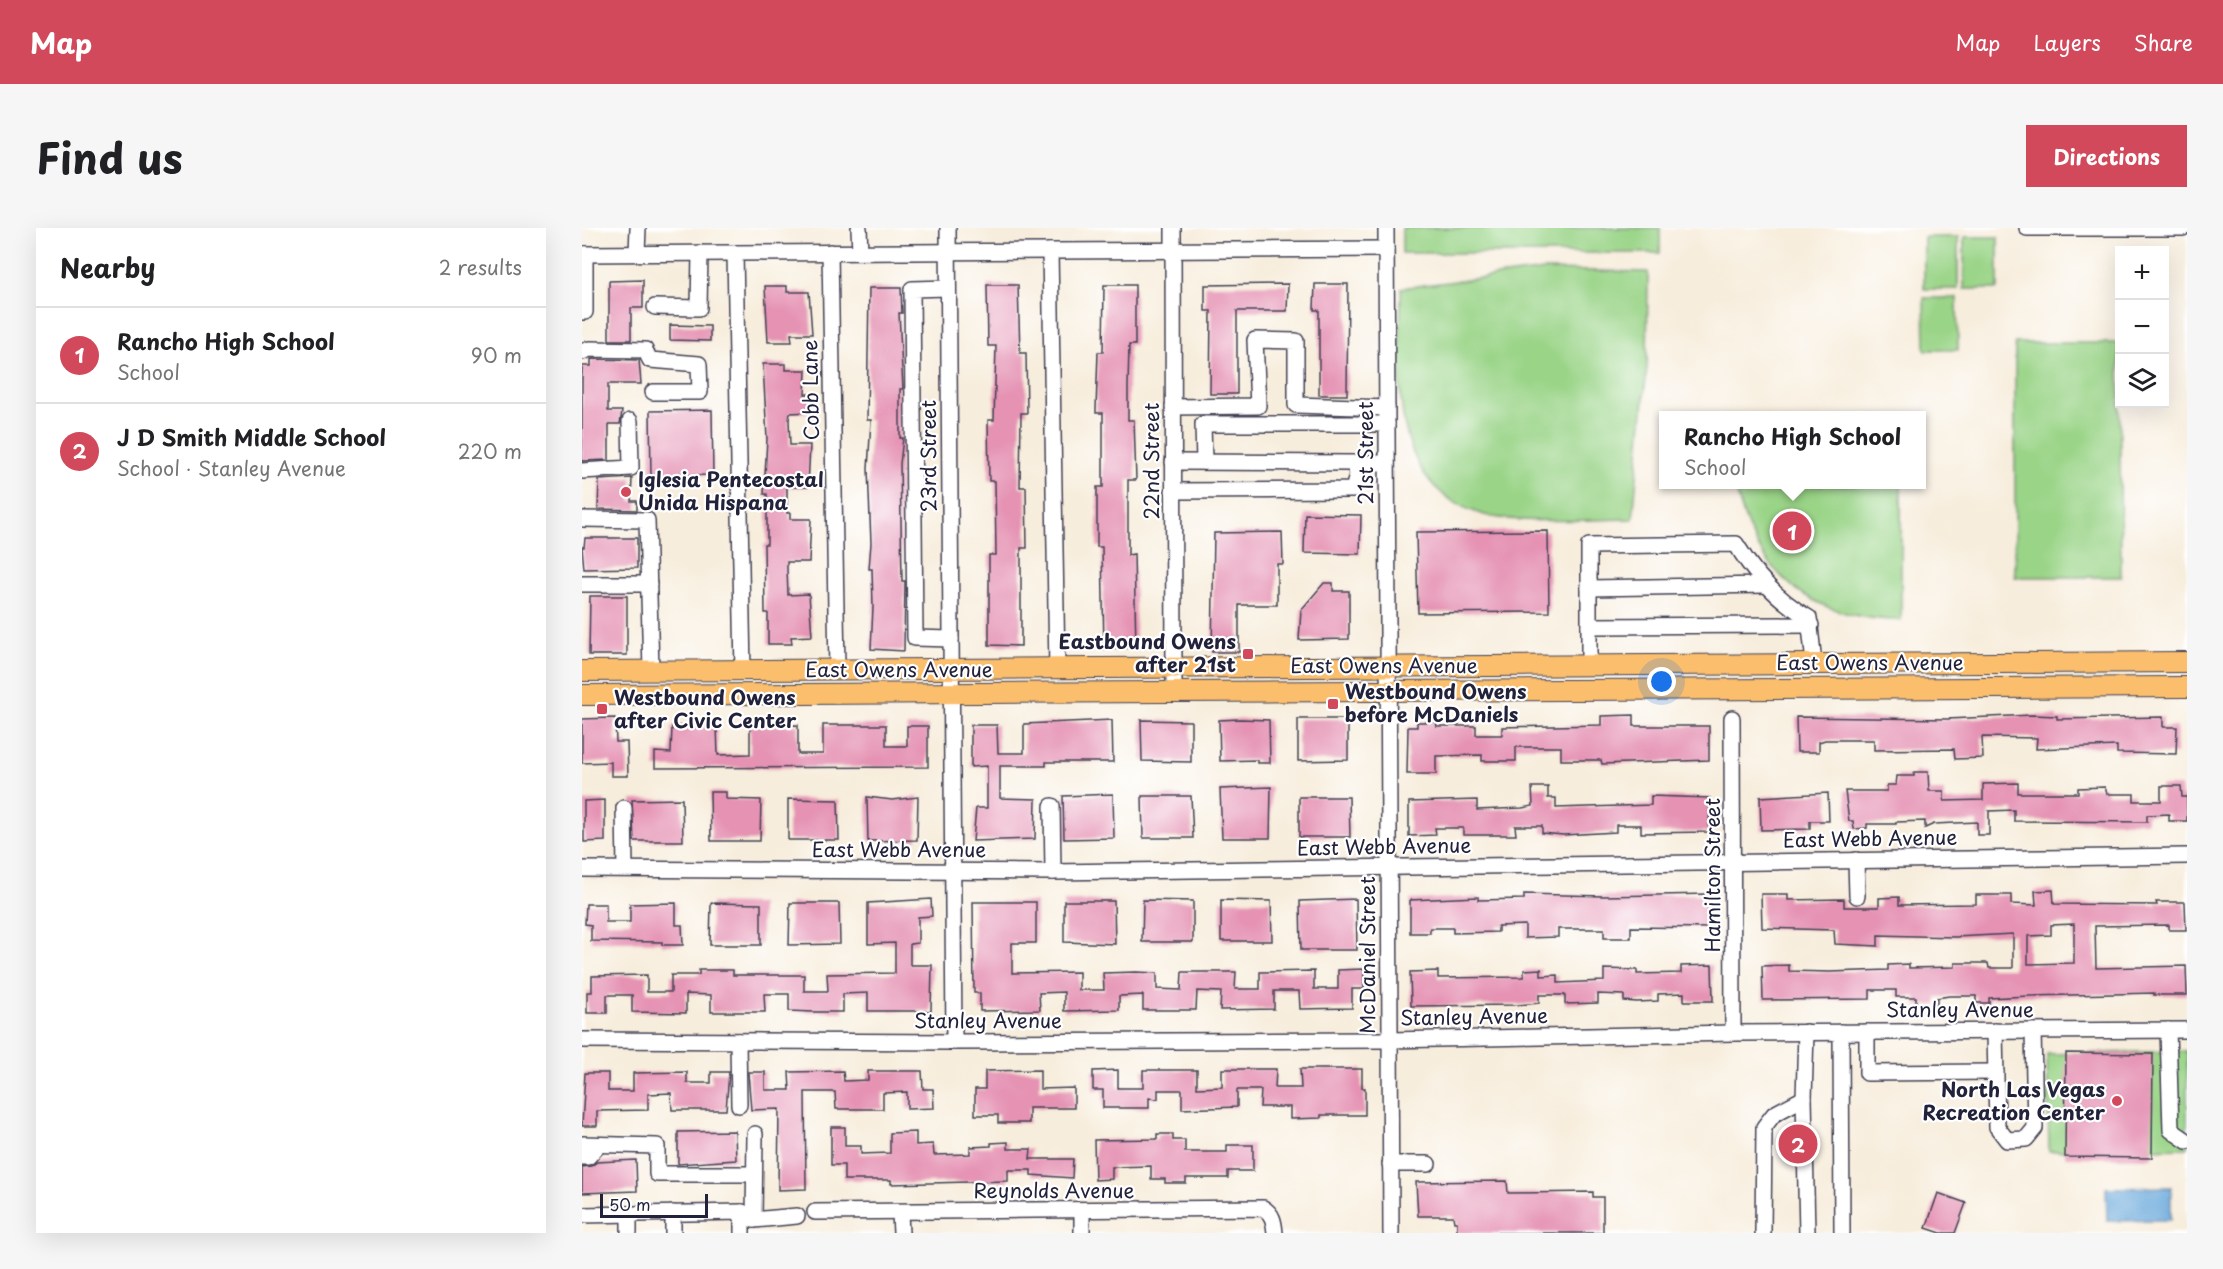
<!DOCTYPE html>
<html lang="en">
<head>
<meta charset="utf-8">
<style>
	:root { --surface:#fff; --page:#f6f6f6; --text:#202124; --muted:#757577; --line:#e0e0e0; --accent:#d1495b }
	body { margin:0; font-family:"Playpen Sans",sans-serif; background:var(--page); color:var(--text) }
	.controls { position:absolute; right:18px; top:18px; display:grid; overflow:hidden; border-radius:0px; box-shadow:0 6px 24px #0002 }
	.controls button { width:54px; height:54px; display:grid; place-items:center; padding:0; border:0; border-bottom:2px solid var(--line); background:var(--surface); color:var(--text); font:30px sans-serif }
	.scale { position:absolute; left:18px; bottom:15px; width:108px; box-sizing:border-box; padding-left:6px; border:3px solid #22223b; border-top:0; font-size:16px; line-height:21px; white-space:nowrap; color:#22223b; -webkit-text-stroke:4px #fff; paint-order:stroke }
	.you { position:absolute; left:1080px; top:454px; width:21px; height:21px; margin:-15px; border:4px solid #fff; border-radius:50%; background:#1a73e8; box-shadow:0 0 0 9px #1a73e833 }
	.badge { display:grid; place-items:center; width:39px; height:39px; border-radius:50%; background:var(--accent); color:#fff; font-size:20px; font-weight:700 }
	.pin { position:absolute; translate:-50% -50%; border:3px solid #fff; box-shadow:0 2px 6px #0006 }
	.popup { position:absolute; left:1077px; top:183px; width:267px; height:78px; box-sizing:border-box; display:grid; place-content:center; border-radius:0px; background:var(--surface); filter:drop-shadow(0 2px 4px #0005); font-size:20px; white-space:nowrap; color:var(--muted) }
	.popup b { font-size:22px; color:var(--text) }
	.popup::after { content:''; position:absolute; left:50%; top:100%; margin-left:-12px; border:12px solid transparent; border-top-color:var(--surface) }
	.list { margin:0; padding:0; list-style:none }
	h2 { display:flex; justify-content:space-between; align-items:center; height:78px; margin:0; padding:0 24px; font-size:26px }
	h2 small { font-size:20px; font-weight:400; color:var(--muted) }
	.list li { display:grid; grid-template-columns:39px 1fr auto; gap:18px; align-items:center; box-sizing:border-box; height:96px; padding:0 24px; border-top:2px solid var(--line) }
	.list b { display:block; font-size:22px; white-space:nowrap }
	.list p { margin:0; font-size:20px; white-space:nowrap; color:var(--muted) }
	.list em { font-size:20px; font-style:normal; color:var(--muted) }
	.icon { flex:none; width:33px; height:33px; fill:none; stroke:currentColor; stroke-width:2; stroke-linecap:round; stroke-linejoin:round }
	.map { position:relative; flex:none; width:1605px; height:1005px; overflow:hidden; border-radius:0px }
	header { display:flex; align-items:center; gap:36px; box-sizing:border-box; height:84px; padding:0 30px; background:var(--accent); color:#fff }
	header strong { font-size:28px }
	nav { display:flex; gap:33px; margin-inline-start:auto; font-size:21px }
	.intro { display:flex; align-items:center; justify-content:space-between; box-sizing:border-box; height:144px; padding:0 36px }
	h1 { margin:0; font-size:42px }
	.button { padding:15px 27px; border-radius:0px; background:var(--accent); color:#fff; font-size:21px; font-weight:700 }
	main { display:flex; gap:36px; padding:0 36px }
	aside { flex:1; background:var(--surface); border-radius:0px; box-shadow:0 6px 24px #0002 }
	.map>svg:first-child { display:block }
	.green { fill:#9ad487; stroke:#5e7b61; stroke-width:1.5 }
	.water { fill:#68a7da; stroke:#45648a; stroke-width:1.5 }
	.building { fill:#e592b3; fill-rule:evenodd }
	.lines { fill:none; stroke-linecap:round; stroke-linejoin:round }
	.minor-casing { stroke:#424053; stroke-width:18 }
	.major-casing { stroke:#424053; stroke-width:22 }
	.minor { stroke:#fff; stroke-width:15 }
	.major { stroke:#fabe6d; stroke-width:20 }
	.poi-dot { fill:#d1495b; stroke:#fff; stroke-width:2 }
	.labels { text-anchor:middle; stroke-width:4.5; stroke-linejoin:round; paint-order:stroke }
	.street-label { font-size:20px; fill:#22223b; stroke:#fff }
	.poi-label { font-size:20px; font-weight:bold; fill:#22223b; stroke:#fff; text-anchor:start }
</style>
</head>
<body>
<header>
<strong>Map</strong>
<nav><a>Map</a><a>Layers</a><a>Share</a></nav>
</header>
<div class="intro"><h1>Find us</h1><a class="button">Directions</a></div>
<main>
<aside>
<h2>Nearby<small>2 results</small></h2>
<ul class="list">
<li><span class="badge">1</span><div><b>Rancho High School</b><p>School</p></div><em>90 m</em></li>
<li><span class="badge">2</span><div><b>J D Smith Middle School</b><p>School · Stanley Avenue</p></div><em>220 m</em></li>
</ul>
</aside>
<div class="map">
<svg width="1605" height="1005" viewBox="0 0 1605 1005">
	<rect width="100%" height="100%" fill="#fff"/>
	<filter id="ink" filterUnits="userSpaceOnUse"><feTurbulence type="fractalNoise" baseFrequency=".0167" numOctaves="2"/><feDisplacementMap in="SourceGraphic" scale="12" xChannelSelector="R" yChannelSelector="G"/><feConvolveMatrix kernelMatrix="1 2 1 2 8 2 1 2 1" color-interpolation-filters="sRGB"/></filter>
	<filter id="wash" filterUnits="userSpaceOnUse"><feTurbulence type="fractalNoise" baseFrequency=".008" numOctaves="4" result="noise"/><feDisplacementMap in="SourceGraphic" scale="24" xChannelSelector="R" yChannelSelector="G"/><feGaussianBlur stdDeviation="1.35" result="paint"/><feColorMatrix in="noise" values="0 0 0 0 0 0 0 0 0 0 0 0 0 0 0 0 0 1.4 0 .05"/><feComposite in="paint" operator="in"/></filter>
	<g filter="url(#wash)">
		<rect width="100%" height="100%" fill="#f7eddc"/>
		<g class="green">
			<rect x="820" y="0" width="258" height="25"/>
			<rect x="1342" y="9" width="34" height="52"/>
			<rect x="1382" y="9" width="34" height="52"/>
			<path d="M963,42L1066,44L1065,138L1051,291C1011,291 935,297 899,286C800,256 819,142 819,60Z"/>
			<path d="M1375,70L1376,122H1343L1342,70Z"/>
			<path d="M1433,115H1537L1539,349H1433Z"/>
			<path d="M1153,257H1319V392C1228,392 1172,344 1153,257Z"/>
			<path d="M1605,823V920L1467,923L1465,826Z"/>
		</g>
		<path class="water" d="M1589,959V992L1525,993L1524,960Z"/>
		<g id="blocks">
			<g class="building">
				<path d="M61,52V80H49V112H27V53Z"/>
				<path d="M706,56L705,83H655V166H628L629,83H623V57Z"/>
				<path d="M733,56H766L765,167H737V82H732Z"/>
				<path d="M405,57H436L438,125H444L445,185H439L438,259H444L445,320H439V418L407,417V327H414L413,253H407L406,192H412L414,118H406Z"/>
				<path d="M522,57H553V117H547L546,159V192H552L554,252H546V327L552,326L554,420L522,421L520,319H515V259H521V185H514V181L516,124H521Z"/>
				<path d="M183,58H205V64H227L230,106H209L210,114H186Z"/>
				<path d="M287,60H319L320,85H317L321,161H318V210H321L318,236L320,353H323L322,423L289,421L291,379L290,341H287L289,315L286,241L289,192H285Z"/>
				<path d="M88,97L128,98V113L88,112Z"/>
				<path d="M9,131L57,132L59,156H26V183H40L38,196H27V232L0,233V138H9Z"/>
				<path d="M181,136H204V142H224L223,166H228L229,184L208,185L207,192L208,217H228L226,259H205V285H208V291H229L227,334H205V341L206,367L227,366L230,408L209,409L210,416H186V385H183L182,316H185V266H182L185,211Z"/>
				<path d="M130,182L131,247L69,248L68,183Z"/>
				<path d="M50,250L49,273H55V282L16,281L17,252Z"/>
				<path d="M723,286L779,287L778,326L722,325Z"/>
				<path d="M966,303L967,384L836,385L834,304Z"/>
				<path d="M700,304L701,336H695V377H657V424H630L632,305Z"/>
				<path d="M3,310H55V340L2,341L0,319H2Z"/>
				<path d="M742,355H751V363H767V411L717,412L719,382Z"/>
				<path d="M8,368H45V427H7Z"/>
				<path d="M1052,487V498H1127V532L1020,536L1019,532H979V519H934V533H900V527L854,528V546H825L826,499H835V494H855L854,498H894V507H920V499L1019,497V488Z"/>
				<path d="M1450,487L1475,488V491L1581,489V499H1595L1594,526L1535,525V518L1454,521L1455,510L1400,509L1401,530L1373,531L1372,521L1292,522V512H1243L1237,514V524H1215L1214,489L1365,491Z"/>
				<path d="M33,490L34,514H45L46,548H29V534L0,535V491Z"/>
				<path d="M658,491L687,492L688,535H675V532L638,533L637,492Z"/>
				<path d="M716,491H766V532L716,533Z"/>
				<path d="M530,492L531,534H464V538H418V570L454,571L453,611L391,613L394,580H405V538L389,539V497H415L416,525H442V496Z"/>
				<path d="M559,492L609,493V534L560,533Z"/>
				<path d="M216,497V526H241V497H304V518H325V498H346V539L73,540V524L89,525L90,498H135L136,527L168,526V498Z"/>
				<path d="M1332,544H1346L1347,563H1362V573L1401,572V556L1436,555V565H1496V560L1523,559L1525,566H1552V573H1579V558H1599L1600,569H1605V593H1587V586L1565,587V594L1432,593V582L1407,583V607H1395V594L1352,596L1343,600V593L1314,594V596H1285V600L1272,601L1271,593H1267L1263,563H1305V557H1314L1315,548H1332Z"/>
				<path d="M689,559L688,610H640L638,561Z"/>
				<path d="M950,559H966V570H974V580L1069,577V568L1128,570L1127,604L1059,605V597H1034V604L981,607L960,605V598H933L934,607H881V600H853L854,607L827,608V574L895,572V582L940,580L951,578Z"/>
				<path d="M128,564H144V571L179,572L178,613H129Z"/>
				<path d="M1246,565L1247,593H1228V601L1179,602L1178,569Z"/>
				<path d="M531,566L532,610L482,611L481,568Z"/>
				<path d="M560,568H609L611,610H561Z"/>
				<path d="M285,569L310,572L336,569L335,612L286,613Z"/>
				<path d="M717,569H767L768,609H717Z"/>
				<path d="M100,571L101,613H52L50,572Z"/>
				<path d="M206,571L256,572L257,612H206Z"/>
				<path d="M23,572V613L2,614V573Z"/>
				<path d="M1471,662L1472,676L1575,677L1574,674H1603L1604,702H1587V697L1513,698L1514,740L1604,738L1605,767H1572V765L1447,768L1407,770V775H1394V768H1367L1355,770V777L1334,778V769H1314V762H1288V771L1181,772L1180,738L1207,737V743L1248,744L1306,742V737L1327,736V740L1373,739V735H1406L1407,740H1431V706L1373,709L1296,707V718L1253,716L1252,702L1180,700L1179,666H1206V672L1262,671V679H1297V670L1317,669V677L1394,676V667H1429V676L1454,677L1453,663ZM1492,696V735L1446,736V708L1469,707V697Z"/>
				<path d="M942,666L1022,668L1129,666L1130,700L1049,699V710H1022V701H976V709L943,710V697L916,698V704L871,705V700H848V705H828V672L896,669V672L942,671Z"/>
				<path d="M349,671L350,688L336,689V715L328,716V737H350L349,783H286V765L261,766V784H232L207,783V766H182L183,784H129V767L104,766V785L50,784V767H25V785H5V764H10V748L65,747V764H89V747H117V742H151V747H222V763H246L245,746L313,745V715L286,716V675Z"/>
				<path d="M774,671L775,722H719L718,673Z"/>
				<path d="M561,672L611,673V714H560Z"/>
				<path d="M639,672L689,673L690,713H639Z"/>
				<path d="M482,673H532L533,716L482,714Z"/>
				<path d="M391,674H454V715H430V745L497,744V762H522L521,745L554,744L575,745V761L599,762L600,744H654L653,761H678V744L732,743V761H756V742L782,741V761H770V780L718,781L717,763H692V781L638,782L639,764L615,763L614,782H561V767L537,768V782L482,783V764L457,765L458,782L398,783V765H392Z"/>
				<path d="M94,675V697H100L101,717H80V714L9,713V697L3,696L4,676H24V694H48V676Z"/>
				<path d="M129,675L179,676V717H128Z"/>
				<path d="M208,675H257L258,716L207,717Z"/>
				<path d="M1130,737L1131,773H1102V765L1076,766V773L1055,774L1042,773V767L1016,766V775L983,776V767H957V775L936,777L829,778L828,744L856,743V750L942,749V742L959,741V748L976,747V755L1022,753V741L1055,742V746L1099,745V738Z"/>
				<path d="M1484,825L1571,826L1570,930L1483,929Z"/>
				<path d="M640,841H694L693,860H719L718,841H780V860H783V887H739V890L708,891V879H678L679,862H655V879L600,881V862H576V871L567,870V880H521V862H511V843L536,842V860H561V842H615V860L640,859Z"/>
				<path d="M458,842V861L492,860V880H447V895H416V887H393V861H403V843Z"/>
				<path d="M261,843L262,853L286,852V843H340L341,861H351L352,880L325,881V864L301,865V881H254L253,864H223L224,961L196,962L197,881L169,882L166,844H183V862H208L207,844Z"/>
				<path d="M105,844V855H129V844H147L144,882H90L89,865L66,866V882L15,883V898H0L3,845H26V863H51V845Z"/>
				<path d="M249,899H263V918H279V926L308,925V905L334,904V917L351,916L352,927L388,926V919L409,918V915L426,914V921H449L448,931H491L490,950L449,947V942H426V953L309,956V952H262V937H249Z"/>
				<path d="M153,903L154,932L96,936V904Z"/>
				<path d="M575,906H591V912H603V924H645V917H671V943H646V950H604V955H583V951H569V938L530,939V951L513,952L512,912L575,911Z"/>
				<path d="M54,932L55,963L0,965V939L9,938L15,934Z"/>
				<path d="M925,953L926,965L1011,964V969H1021V1005H875V994H872L871,988H836L834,954Z"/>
				<path d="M1356,965L1384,975L1373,1005H1359L1344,1000Z"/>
			</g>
		</g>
	</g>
	<g filter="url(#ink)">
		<use href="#blocks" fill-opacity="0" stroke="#424053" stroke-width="1.5"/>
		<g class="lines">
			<g class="minor-casing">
				<g id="minor">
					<path d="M277,0L278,24"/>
					<path d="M366,0L372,814"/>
					<path d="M591,0L592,465"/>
					<path d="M804,0L809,1005"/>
					<path d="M1445,0H1601"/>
					<path d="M468,23L475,441"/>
					<path d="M248,24L255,442"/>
					<path d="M55,25L56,0"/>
					<path d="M153,25L161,443"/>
					<path d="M0,26L804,21"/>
					<path d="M366,60L330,61L333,410L369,411"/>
					<path d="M73,79L117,80L118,25"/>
					<path d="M0,84H3V26"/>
					<path d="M0,124L7,121L63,122L68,132L117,136L118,164H71"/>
					<path d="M591,179L676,178L673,112L714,113V177L805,180"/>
					<path d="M591,234L773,235L775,247L771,262L591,263"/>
					<path d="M622,234L621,196H805"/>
					<path d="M773,235H805"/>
					<path d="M0,243L49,240L48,193"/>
					<path d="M0,291L65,292L69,443"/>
					<path d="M0,356H67"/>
					<path d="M1007,360L1185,357"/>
					<path d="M1007,398L1229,397"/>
					<path d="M1007,436V318L1154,316C1172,346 1197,373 1227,390L1232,435"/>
					<path d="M1150,490L1151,805"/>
					<path d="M470,578L471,644"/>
					<path d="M42,580L43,641"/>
					<path d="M1274,632L1275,668"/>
					<path d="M0,641L471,644L1605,628"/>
					<path d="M1586,802L1589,902L1605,913"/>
					<path d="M1413,803L1415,899L1425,912L1444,911L1453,900L1451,803"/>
					<path d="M1259,804L1260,1005"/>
					<path d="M1285,804V845L1414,844"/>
					<path d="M0,812L372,814L808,812L1151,805L1605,802"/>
					<path d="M156,813L157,877"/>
					<path d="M1222,870L1224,804"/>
					<path d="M0,916L75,918V946H172"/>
					<path d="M0,929H6L16,918"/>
					<path d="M808,936H846"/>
					<path d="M500,983V1005"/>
					<path d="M160,984V1005"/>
					<path d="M233,984L681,980C691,986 692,994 693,1005"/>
					<path d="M91,985V1005"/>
					<path d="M318,985L319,1005"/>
					<path d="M47,986V1005"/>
					<path d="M0,987L160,984L172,992L215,988"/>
					<path d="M172,992L173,906"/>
					<path d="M1181,1005L1182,899L1192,886L1222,870L1225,1005"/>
				</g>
			</g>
			<g class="major-casing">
				<g id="major">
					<path d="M0,443L1605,434"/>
					<path d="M0,467L1605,459"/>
				</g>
			</g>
			<use href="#minor" class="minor"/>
			<use href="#major" class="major"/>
		</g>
	</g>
	<g class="poi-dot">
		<circle cx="44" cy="264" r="6"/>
		<rect x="660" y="420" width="12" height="12" rx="3"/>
		<rect x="745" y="470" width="12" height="12" rx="3"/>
		<rect x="14" y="475" width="12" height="12" rx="3"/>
		<circle cx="1535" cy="873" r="6"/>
	</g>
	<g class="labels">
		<g class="street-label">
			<text transform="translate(229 162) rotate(-91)" y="7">Cobb Lane</text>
			<text transform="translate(784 225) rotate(-90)" y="7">21st Street</text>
			<text transform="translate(347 228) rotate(-90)" y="7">23rd Street</text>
			<text transform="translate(570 233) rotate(-90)" y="7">22nd Street</text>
			<text x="1288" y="442">East Owens Avenue</text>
			<text x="802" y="445">East Owens Avenue</text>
			<text x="317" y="449">East Owens Avenue</text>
			<text transform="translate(1288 611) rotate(-1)" y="7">East Webb Avenue</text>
			<text transform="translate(802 619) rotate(-1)" y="7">East Webb Avenue</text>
			<text x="317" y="629">East Webb Avenue</text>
			<text transform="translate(1131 647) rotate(-90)" y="7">Hamilton Street</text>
			<text transform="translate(786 727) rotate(-90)" y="7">McDaniel Street</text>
			<text x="1378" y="789">Stanley Avenue</text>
			<text transform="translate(892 789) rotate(-1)" y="7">Stanley Avenue</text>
			<text x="406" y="800">Stanley Avenue</text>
			<text x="472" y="970">Reynolds Avenue</text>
		</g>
		<g class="poi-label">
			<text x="56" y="259">Iglesia Pentecostal<tspan x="56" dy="23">Unida Hispana</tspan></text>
			<text x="654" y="421" text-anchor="end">Eastbound Owens<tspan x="654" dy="23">after 21st</tspan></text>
			<text x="763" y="471">Westbound Owens<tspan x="763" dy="23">before McDaniels</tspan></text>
			<text x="32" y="477">Westbound Owens<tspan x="32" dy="23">after Civic Center</tspan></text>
			<text x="1523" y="869" text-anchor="end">North Las Vegas<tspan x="1523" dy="23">Recreation Center</tspan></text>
		</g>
	</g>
</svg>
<div class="controls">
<button>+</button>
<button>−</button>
<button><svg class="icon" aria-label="layers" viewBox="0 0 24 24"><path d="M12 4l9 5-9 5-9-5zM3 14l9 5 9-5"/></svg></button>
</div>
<div class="scale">50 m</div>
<div class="you"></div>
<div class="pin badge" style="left:1210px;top:303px">1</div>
<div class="popup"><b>Rancho High School</b>School</div>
<div class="pin badge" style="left:1216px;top:916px">2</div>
</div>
</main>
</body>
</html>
